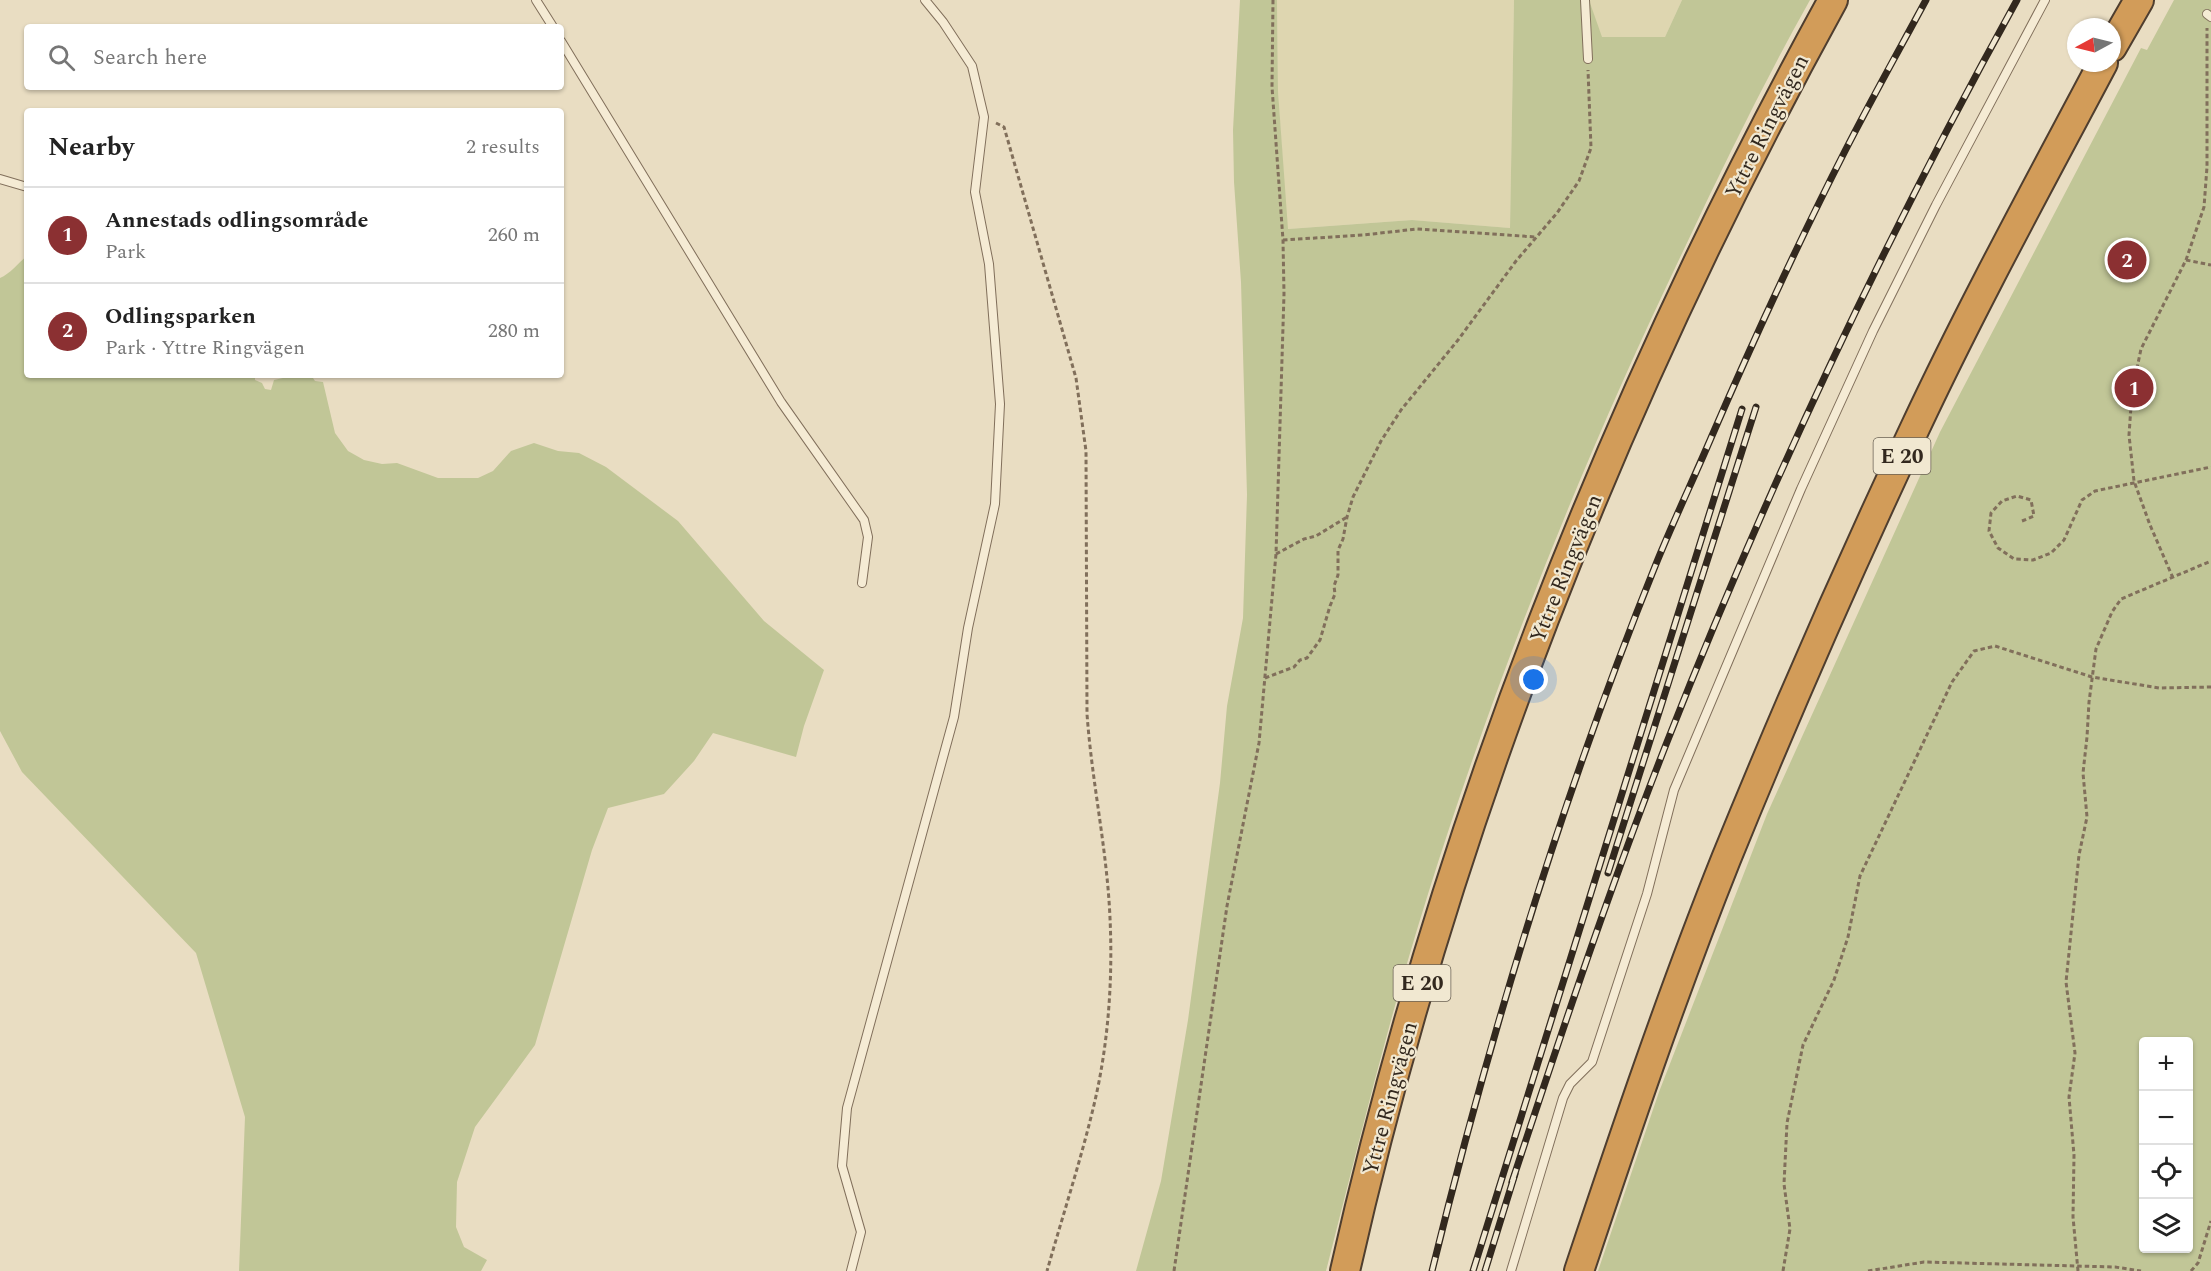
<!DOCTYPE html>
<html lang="en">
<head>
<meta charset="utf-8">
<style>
	:root { --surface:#fff; --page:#f2f2f2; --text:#222; --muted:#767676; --line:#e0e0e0; --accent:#8b3032 }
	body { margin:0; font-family:Spectral,serif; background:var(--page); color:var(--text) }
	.controls { position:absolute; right:18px; bottom:18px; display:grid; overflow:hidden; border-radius:6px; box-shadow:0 2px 4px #0004 }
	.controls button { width:54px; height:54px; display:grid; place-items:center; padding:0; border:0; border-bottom:2px solid var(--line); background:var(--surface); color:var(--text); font:30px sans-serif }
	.compass { position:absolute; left:2067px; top:18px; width:54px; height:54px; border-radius:50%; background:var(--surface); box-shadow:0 2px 4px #0004; rotate:263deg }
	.you { position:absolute; left:1534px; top:680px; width:21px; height:21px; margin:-15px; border:4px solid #fff; border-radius:50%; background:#1a73e8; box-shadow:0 0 0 9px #1a73e833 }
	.badge { display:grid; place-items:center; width:39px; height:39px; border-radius:50%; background:var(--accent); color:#fff; font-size:20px; font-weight:700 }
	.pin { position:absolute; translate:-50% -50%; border:3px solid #fff; box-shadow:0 2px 6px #0006 }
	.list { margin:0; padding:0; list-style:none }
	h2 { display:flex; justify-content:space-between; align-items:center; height:78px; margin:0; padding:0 24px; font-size:26px }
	h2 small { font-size:20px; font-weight:400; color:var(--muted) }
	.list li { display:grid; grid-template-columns:39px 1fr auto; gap:18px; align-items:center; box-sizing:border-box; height:96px; padding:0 24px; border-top:2px solid var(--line) }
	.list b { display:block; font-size:22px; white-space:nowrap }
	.list p { margin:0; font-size:20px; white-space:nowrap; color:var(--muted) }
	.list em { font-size:20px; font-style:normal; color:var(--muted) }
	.icon { flex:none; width:33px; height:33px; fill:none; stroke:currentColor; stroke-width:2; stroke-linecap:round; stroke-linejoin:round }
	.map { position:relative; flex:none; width:2211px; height:1271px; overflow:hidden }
	.search { position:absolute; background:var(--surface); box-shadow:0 2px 4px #0004; left:24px; top:24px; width:540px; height:66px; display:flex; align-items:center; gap:15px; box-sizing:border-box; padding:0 21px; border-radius:6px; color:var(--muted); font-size:22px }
	.panel { position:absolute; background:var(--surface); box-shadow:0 2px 4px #0004; left:24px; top:108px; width:540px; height:270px; border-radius:6px }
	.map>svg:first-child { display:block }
	.farmland { fill:#ded6b0 }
	.green { fill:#c1c697; fill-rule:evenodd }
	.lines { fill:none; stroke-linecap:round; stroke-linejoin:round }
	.lane-casing { stroke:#816f5b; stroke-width:10 }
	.highway-casing { stroke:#4f3e2f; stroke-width:32 }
	.path { stroke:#816f5b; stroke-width:3; stroke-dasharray:4.5 3; stroke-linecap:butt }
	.lane { stroke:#f5ebd4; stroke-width:8 }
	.highway { stroke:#d29c59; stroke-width:28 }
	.rail-casing { stroke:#32281e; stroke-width:7 }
	.rail { stroke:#f1e8d1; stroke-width:4.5; stroke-dasharray:14; stroke-linecap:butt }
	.labels { text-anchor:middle; stroke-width:4.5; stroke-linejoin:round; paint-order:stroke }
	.shield { fill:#f1e8d1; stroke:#6b6254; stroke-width:1.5 }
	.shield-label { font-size:21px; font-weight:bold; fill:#32281e }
	.street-label { font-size:22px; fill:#32281e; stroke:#f1e8d1 }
</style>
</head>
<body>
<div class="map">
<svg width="2211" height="1271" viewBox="0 0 2211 1271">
	<rect width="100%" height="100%" fill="#e9ddc2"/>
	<g class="farmland">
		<path d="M1277,0H1514L1510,228L1412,220L1287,229L1278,91Z"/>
		<path d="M1589,0H1682L1665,37H1601Z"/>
	</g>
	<g class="green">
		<path d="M1240,0H1277L1278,91L1288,229L1412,220L1510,228L1514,0H1589L1602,37H1665L1682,0H1810C1765,80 1725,162 1686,245C1585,455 1498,671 1428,894C1389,1018 1358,1145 1326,1271H1136L1161,1181L1188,1020L1220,783L1227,706L1243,618L1247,495L1241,282L1234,182L1233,130Z"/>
		<path d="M2174,0H2211V1271H1598L1659,1092L1767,814L1940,432L2141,48L2147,50ZM2144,1042H2188V1248H2144Z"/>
		<path d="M27,256V375H255V380L262,383L265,389L271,390L274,380L296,375H311L315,381L323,382L335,433L348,451L364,460L382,464L397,463L438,478H478L493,471L511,451L534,443L558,451L579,453L606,467L678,521L764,621L824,670L804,726L796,757L713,733L694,761L664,794L608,808L592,850L535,1045L475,1127L457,1182L456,1227L464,1247L487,1260L481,1271H239L245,1117L196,953L22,772L0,731V278C10,274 18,263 27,256Z"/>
	</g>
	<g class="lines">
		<g class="lane-casing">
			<g id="lane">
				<path d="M536,0L553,27"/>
				<path d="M1585,0L1588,59"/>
				<path d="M2207,14L2211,17"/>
				<path d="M561,41L781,402L864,520L868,537L862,583"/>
				<path d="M0,179L27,187"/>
				<path d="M851,1271L861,1232L842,1166L847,1108L954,717L968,628L995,504L1000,404L989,264L975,192L984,117L972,66L943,22L925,0"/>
				<path d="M1511,1271L1563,1098L1570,1084L1592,1062L1647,894L1674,790L1801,489L1873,331L1936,205L2045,0"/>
			</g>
		</g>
		<g class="highway-casing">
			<g id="highway">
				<path d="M2112,47L2139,0"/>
				<path d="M1345,1271C1445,827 1614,398 1833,0"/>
				<path d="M1579,1271C1625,1133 1672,994 1726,859C1785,714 1848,570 1915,428C1973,304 2039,184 2103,63"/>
			</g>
		</g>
		<g class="path">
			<path d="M996,123L1004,127L1076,378L1086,451L1087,714C1092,783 1107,849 1110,918C1113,982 1108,1050 1092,1113C1079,1166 1062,1218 1047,1271"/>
			<path d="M1283,240L1363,235L1417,229L1536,237"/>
			<path d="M2186,260L2211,265"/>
			<path d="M2022,521L2034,516L2031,500L2017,496L2002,501L1991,513L1989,531L1998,548L2014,559L2033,560L2051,553L2064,540L2082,500L2095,491L2211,467"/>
			<path d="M1276,554L1304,539L1316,536L1347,517"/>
			<path d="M2173,578L2150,525L2134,481L2129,435L2132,392L2141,349L2186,260L2204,207L2207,167V28"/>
			<path d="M1265,678L1294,667L1300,660L1307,658L1320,640L1330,606L1335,594L1334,586L1338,575V550L1343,539L1347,517L1353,497L1381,441L1401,410L1458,340L1516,261L1557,213L1579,181L1591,148L1588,70"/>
			<path d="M1174,1271L1227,906L1259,743L1276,554L1284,294L1283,240L1272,87L1273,0"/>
			<path d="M1783,1271L1790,1229L1784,1184L1787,1123L1803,1045L1834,980L1848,937L1860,876L1952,682L1974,651L1995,646L2092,677L2159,688L2211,687"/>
			<path d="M1868,1271L1924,1262L2115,1267L2141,1271"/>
			<path d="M2078,1271L2073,1217L2074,1155L2069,1097L2075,1053L2066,982L2079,855L2087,817L2083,773L2087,737L2089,702L2096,649L2112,612L2121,599L2211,561"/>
			<path d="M2191,1271L2198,1263L2211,1221"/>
		</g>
		<use href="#lane" class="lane"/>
		<use href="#highway" class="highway"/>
		<g class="rail-casing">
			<g id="rail">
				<path d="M1608,873L1756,407"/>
				<path d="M1512,1182C1561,1034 1610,887 1667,742C1767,488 1885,239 2017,0"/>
				<path d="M1432,1271C1491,1030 1563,794 1656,564C1673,522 1693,480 1711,438C1753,341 1797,245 1845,151C1871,100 1899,50 1926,0"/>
				<path d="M1473,1271L1742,409"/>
				<path d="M1485,1271L1515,1174"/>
			</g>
		</g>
		<use href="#rail" class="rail"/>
	</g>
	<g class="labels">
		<g class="shield">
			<rect x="1873.5" y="438" width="57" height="36" rx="4.5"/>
			<rect x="1393.5" y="965" width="57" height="36" rx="4.5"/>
		</g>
		<g class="shield-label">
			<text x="1902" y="463">E 20</text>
			<text x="1422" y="990">E 20</text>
		</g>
		<g class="street-label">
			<text transform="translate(1766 126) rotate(-63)" y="8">Yttre Ringvägen</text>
			<text transform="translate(1565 568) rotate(-68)" y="8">Yttre Ringvägen</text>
			<text transform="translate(1389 1098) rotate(-75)" y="8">Yttre Ringvägen</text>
		</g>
	</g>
</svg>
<div class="controls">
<button>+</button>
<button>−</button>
<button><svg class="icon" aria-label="locate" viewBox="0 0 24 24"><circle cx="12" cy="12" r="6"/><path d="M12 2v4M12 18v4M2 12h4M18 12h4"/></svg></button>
<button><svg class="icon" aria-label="layers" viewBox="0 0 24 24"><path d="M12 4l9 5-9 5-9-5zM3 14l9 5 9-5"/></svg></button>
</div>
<svg class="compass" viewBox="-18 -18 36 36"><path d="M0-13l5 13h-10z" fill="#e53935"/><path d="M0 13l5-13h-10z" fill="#767676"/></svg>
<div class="you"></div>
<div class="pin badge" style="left:2134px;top:388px">1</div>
<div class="pin badge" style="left:2127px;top:260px">2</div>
<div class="search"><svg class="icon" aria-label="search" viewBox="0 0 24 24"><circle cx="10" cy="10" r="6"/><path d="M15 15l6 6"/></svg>Search here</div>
<section class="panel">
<h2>Nearby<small>2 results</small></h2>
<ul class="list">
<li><span class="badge">1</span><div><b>Annestads odlingsområde</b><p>Park</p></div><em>260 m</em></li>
<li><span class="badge">2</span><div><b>Odlingsparken</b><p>Park · Yttre Ringvägen</p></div><em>280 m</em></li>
</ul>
</section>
</div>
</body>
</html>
